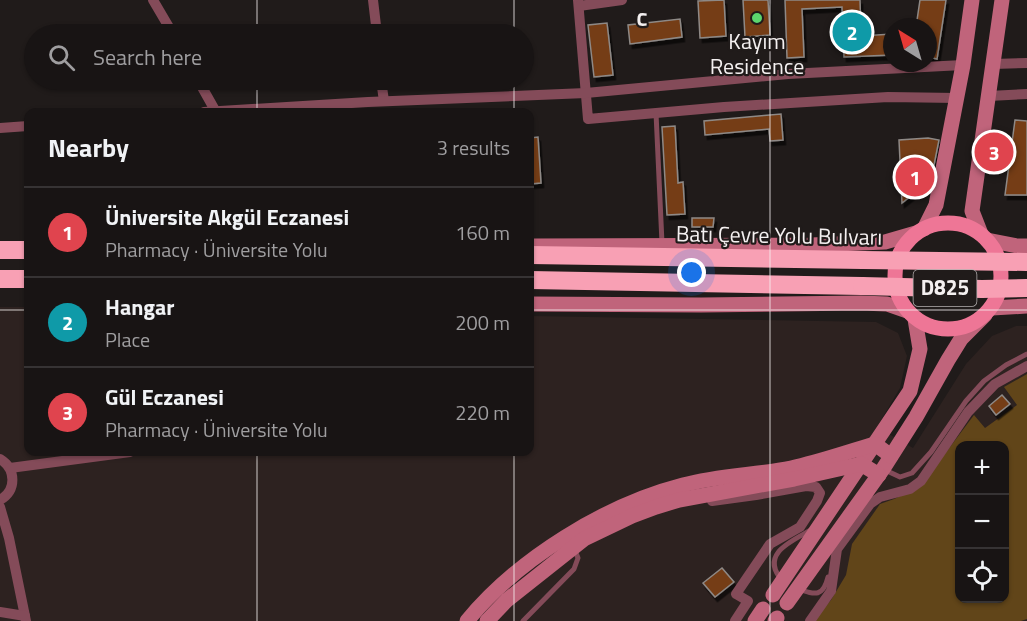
<!DOCTYPE html>
<html lang="en">
<head>
<meta charset="utf-8">
<style>
	:root { --surface:#181414; --page:#252122; --text:#f1f3f6; --muted:#9f9ea0; --line:#363334; --accent:#5cd56d }
	body { margin:0; font-family:"Titillium Web",sans-serif; background:var(--page); color:var(--text) }
	.controls { position:absolute; right:18px; bottom:18px; display:grid; overflow:hidden; border-radius:12px; box-shadow:0 2px 4px #0004 }
	.controls button { width:54px; height:54px; display:grid; place-items:center; padding:0; border:0; border-bottom:2px solid var(--line); background:var(--surface); color:var(--text); font:30px sans-serif }
	.compass { position:absolute; left:883px; top:18px; width:54px; height:54px; border-radius:50%; background:var(--surface); box-shadow:0 2px 4px #0004; rotate:323deg }
	.you { position:absolute; left:692px; top:273px; width:21px; height:21px; margin:-15px; border:4px solid #fff; border-radius:50%; background:#1a73e8; box-shadow:0 0 0 9px #1a73e833 }
	.badge { display:grid; place-items:center; width:39px; height:39px; border-radius:50%; background:var(--accent); color:#fff; font-size:20px; font-weight:700 }
	.pin { position:absolute; translate:-50% -50%; border:3px solid #fff; box-shadow:0 2px 6px #0006 }
	.list { margin:0; padding:0; list-style:none }
	h2 { display:flex; justify-content:space-between; align-items:center; height:78px; margin:0; padding:0 24px; font-size:26px }
	h2 small { font-size:20px; font-weight:400; color:var(--muted) }
	.list li { display:grid; grid-template-columns:39px 1fr auto; gap:18px; align-items:center; box-sizing:border-box; height:90px; padding:0 24px; border-top:2px solid var(--line) }
	.list b { display:block; font-size:22px; white-space:nowrap }
	.list p { margin:0; font-size:20px; white-space:nowrap; color:var(--muted) }
	.list em { font-size:20px; font-style:normal; color:var(--muted) }
	.icon { flex:none; width:33px; height:33px; fill:none; stroke:currentColor; stroke-width:2; stroke-linecap:round; stroke-linejoin:round }
	.map { position:relative; flex:none; width:1027px; height:621px; overflow:hidden }
	.search { position:absolute; background:var(--surface); box-shadow:0 2px 4px #0004; left:24px; top:24px; width:510px; height:66px; display:flex; align-items:center; gap:15px; box-sizing:border-box; padding:0 21px; border-radius:33px; color:var(--muted); font-size:22px }
	.panel { position:absolute; background:var(--surface); box-shadow:0 2px 4px #0004; left:24px; top:108px; width:510px; height:348px; border-radius:12px }
	.map>svg:first-child { display:block }
	.built { fill:#2d2220; fill-rule:evenodd }
	.forest { fill:#614519; fill-rule:evenodd }
	.building { fill:#753d16; stroke:#8e8986; stroke-width:1.5; filter:url(#shadow) }
	.lines { fill:none; stroke-linecap:round; stroke-linejoin:round }
	.lane { stroke:#844b59; stroke-width:5 }
	.street { stroke:#844b59; stroke-width:10 }
	.secondary { stroke:#c0647b; stroke-width:15 }
	.primary { stroke:#ee7696; stroke-width:15 }
	.highway { stroke:#f8a0b4; stroke-width:18 }
	.highway-bridge { stroke:#f8a0b4; stroke-width:18 }
	.grid { fill:none; stroke:#f4f0f0; stroke-width:1.5; stroke-opacity:0.55 }
	.poi-dot { fill:#5cd56d; stroke:#201b1a; stroke-width:2 }
	.labels { text-anchor:middle; stroke-width:4.5; stroke-linejoin:round; paint-order:stroke }
	.shield { fill:#201b1a; stroke:#b4b0b0; stroke-width:1.5 }
	.shield-label { font-size:21px; font-weight:bold; fill:#f4f0f0 }
	.poi-label { font-size:22px; fill:#f4f0f0; stroke:#201b1a }
	.street-label { font-size:22px; fill:#f4f0f0; stroke:#201b1a }
	.grid-label { font-size:20px; text-anchor:middle; font-weight:bold; fill:#f4f0f0; stroke:#201b1a; stroke-width:4.5; stroke-linejoin:round; paint-order:stroke }
</style>
</head>
<body>
<div class="map">
<svg width="1027" height="621" viewBox="0 0 1027 621">
	<defs>
		<filter id="shadow"><feDropShadow dx="2.5" dy="4.5" stdDeviation="0" flood-color="#0009"/></filter>
	</defs>
	<rect width="100%" height="100%" fill="#201b1a"/>
	<path class="built" d="M0,307H28V452H530V316L876,322L898,333L907,356L900,388L877,427L913,448L966,364L992,336L1016,326H1027V621H0ZM960,446H1004V598H960Z"/>
	<path class="forest" d="M1027,374V619L1021,621H813L831,600L846,575L852,544L880,504L894,499L920,487L974,415L985,428L1017,405L1004,387ZM960,446H1004V598H960Z"/>
	<g class="building">
		<path d="M724,0L726,36L700,38L698,1Z"/>
		<path d="M743,0H768L770,35L745,37Z"/>
		<path d="M785,0H860L861,36L892,34V55L844,57L842,7L802,9L804,57L787,58Z"/>
		<path d="M920,0H946L937,59L928,57V27H916Z"/>
		<path d="M680,19L682,37L630,44L628,25Z"/>
		<path d="M607,23L613,75L594,77L588,25Z"/>
		<path d="M781,114L783,140L770,141L769,129L705,135L704,121Z"/>
		<path d="M1015,120L1027,121V195H1005Z"/>
		<path d="M675,126L678,183L683,182L685,214L667,215L662,127Z"/>
		<path d="M538,137L541,183L530,184V138Z"/>
		<path d="M928,138L939,140L933,170L924,169L922,187L902,203L899,140Z"/>
		<path d="M692,218H714L713,227H692Z"/>
		<path d="M1002,395L1010,404L996,415L989,406Z"/>
		<path d="M722,568L734,582L715,597L703,583Z"/>
	</g>
	<g class="lines">
		<g class="lane">
			<path d="M656,113L662,243"/>
			<path d="M885,470L900,477L912,473L931,452L966,401L984,381L1006,365L1027,354"/>
			<path d="M782,580C759,554 792,541 811,530"/>
			<path d="M798,589C816,595 823,597 828,577"/>
			<path d="M523,621L574,569L578,558L574,548"/>
		</g>
		<g class="street">
			<path d="M153,0L173,34"/>
			<path d="M373,0L377,34"/>
			<path d="M578,0L588,119L724,107L888,97L957,98"/>
			<path d="M579,6L622,0"/>
			<path d="M993,64L1027,63"/>
			<path d="M198,80L216,112"/>
			<path d="M381,80L384,101"/>
			<path d="M989,96L1027,94"/>
			<path d="M204,112L368,102L586,93L788,74L963,65"/>
			<path d="M0,128L28,126"/>
			<path d="M0,459C16,469 17,490 0,500"/>
			<path d="M10,468L130,452"/>
			<path d="M712,501L756,495L806,486L816,487L820,493L817,501L800,527L770,544L736,594L748,601L735,621"/>
			<path d="M0,507L9,538L26,621"/>
			<path d="M0,612L25,616"/>
			<path d="M810,621L831,591L837,549L870,504L880,497L910,489L921,481L968,412L995,384L1027,366"/>
		</g>
		<g class="secondary">
			<path d="M924,229L936,205L963,65L972,0"/>
			<path d="M981,234L972,211L1002,0"/>
			<path d="M987,240L1017,246H1027"/>
			<path d="M534,246L811,245L885,242L916,233"/>
			<path d="M530,304L701,305L861,303L887,304L907,311"/>
			<path d="M992,308L1027,306"/>
			<path d="M773,595L910,391L920,349L915,319"/>
			<path d="M787,603L883,469L916,417L948,360L961,339L985,315"/>
			<path d="M467,621C518,559 605,505 683,485C719,475 756,475 791,468C819,462 847,452 875,444L891,456"/>
			<path d="M487,621L507,600L584,539L632,516L656,507L679,500L794,479L861,464L879,475"/>
			<path d="M755,621L763,609"/>
			<path d="M775,621L777,618"/>
		</g>
		<circle class="primary" cx="948" cy="276" r="53"/>
		<g class="highway">
			<path d="M0,250H28"/>
			<path d="M530,255L863,260"/>
			<path d="M0,279H28"/>
			<path d="M530,280L862,286"/>
		</g>
		<g class="highway-bridge">
			<path d="M863,260L1027,262"/>
			<path d="M862,286L982,289L1027,288"/>
		</g>
	</g>
	<path class="grid" d="M257,0V34M514,0V34M770,0V621M257,80V112M514,80V112M0,310H28M530,310H1027M257,452V621M514,452V621"/>
	<circle class="poi-dot" cx="757" cy="18" r="6"/>
	<g class="labels">
		<rect class="shield" x="913.5" y="270" width="63" height="36" rx="4.5"/>
		<g class="shield-label">
			<text x="945" y="295">D825</text>
		</g>
		<g class="poi-label">
			<text x="757" y="49">Kayım<tspan x="757" dy="25">Residence</tspan></text>
		</g>
		<g class="street-label">
			<text transform="translate(779 235) rotate(1)" y="8">Batı Çevre Yolu Bulvarı</text>
		</g>
	</g>
	<g class="grid-label">
		<text x="642" y="26">C</text>
	</g>
</svg>
<div class="controls">
<button>+</button>
<button>−</button>
<button><svg class="icon" aria-label="locate" viewBox="0 0 24 24"><circle cx="12" cy="12" r="6"/><path d="M12 2v4M12 18v4M2 12h4M18 12h4"/></svg></button>
</div>
<svg class="compass" viewBox="-18 -18 36 36"><path d="M0-13l5 13h-10z" fill="#e53935"/><path d="M0 13l5-13h-10z" fill="#9f9ea0"/></svg>
<div class="you"></div>
<div class="pin badge" style="left:915px;top:177px;background:#e0444e">1</div>
<div class="pin badge" style="left:852px;top:32px;background:#0f9aa8">2</div>
<div class="pin badge" style="left:994px;top:152px;background:#e0444e">3</div>
<div class="search"><svg class="icon" aria-label="search" viewBox="0 0 24 24"><circle cx="10" cy="10" r="6"/><path d="M15 15l6 6"/></svg>Search here</div>
<section class="panel">
<h2>Nearby<small>3 results</small></h2>
<ul class="list">
<li><span class="badge" style="background:#e0444e">1</span><div><b>Üniversite Akgül Eczanesi</b><p>Pharmacy · Üniversite Yolu</p></div><em>160 m</em></li>
<li><span class="badge" style="background:#0f9aa8">2</span><div><b>Hangar</b><p>Place</p></div><em>200 m</em></li>
<li><span class="badge" style="background:#e0444e">3</span><div><b>Gül Eczanesi</b><p>Pharmacy · Üniversite Yolu</p></div><em>220 m</em></li>
</ul>
</section>
</div>
</body>
</html>
